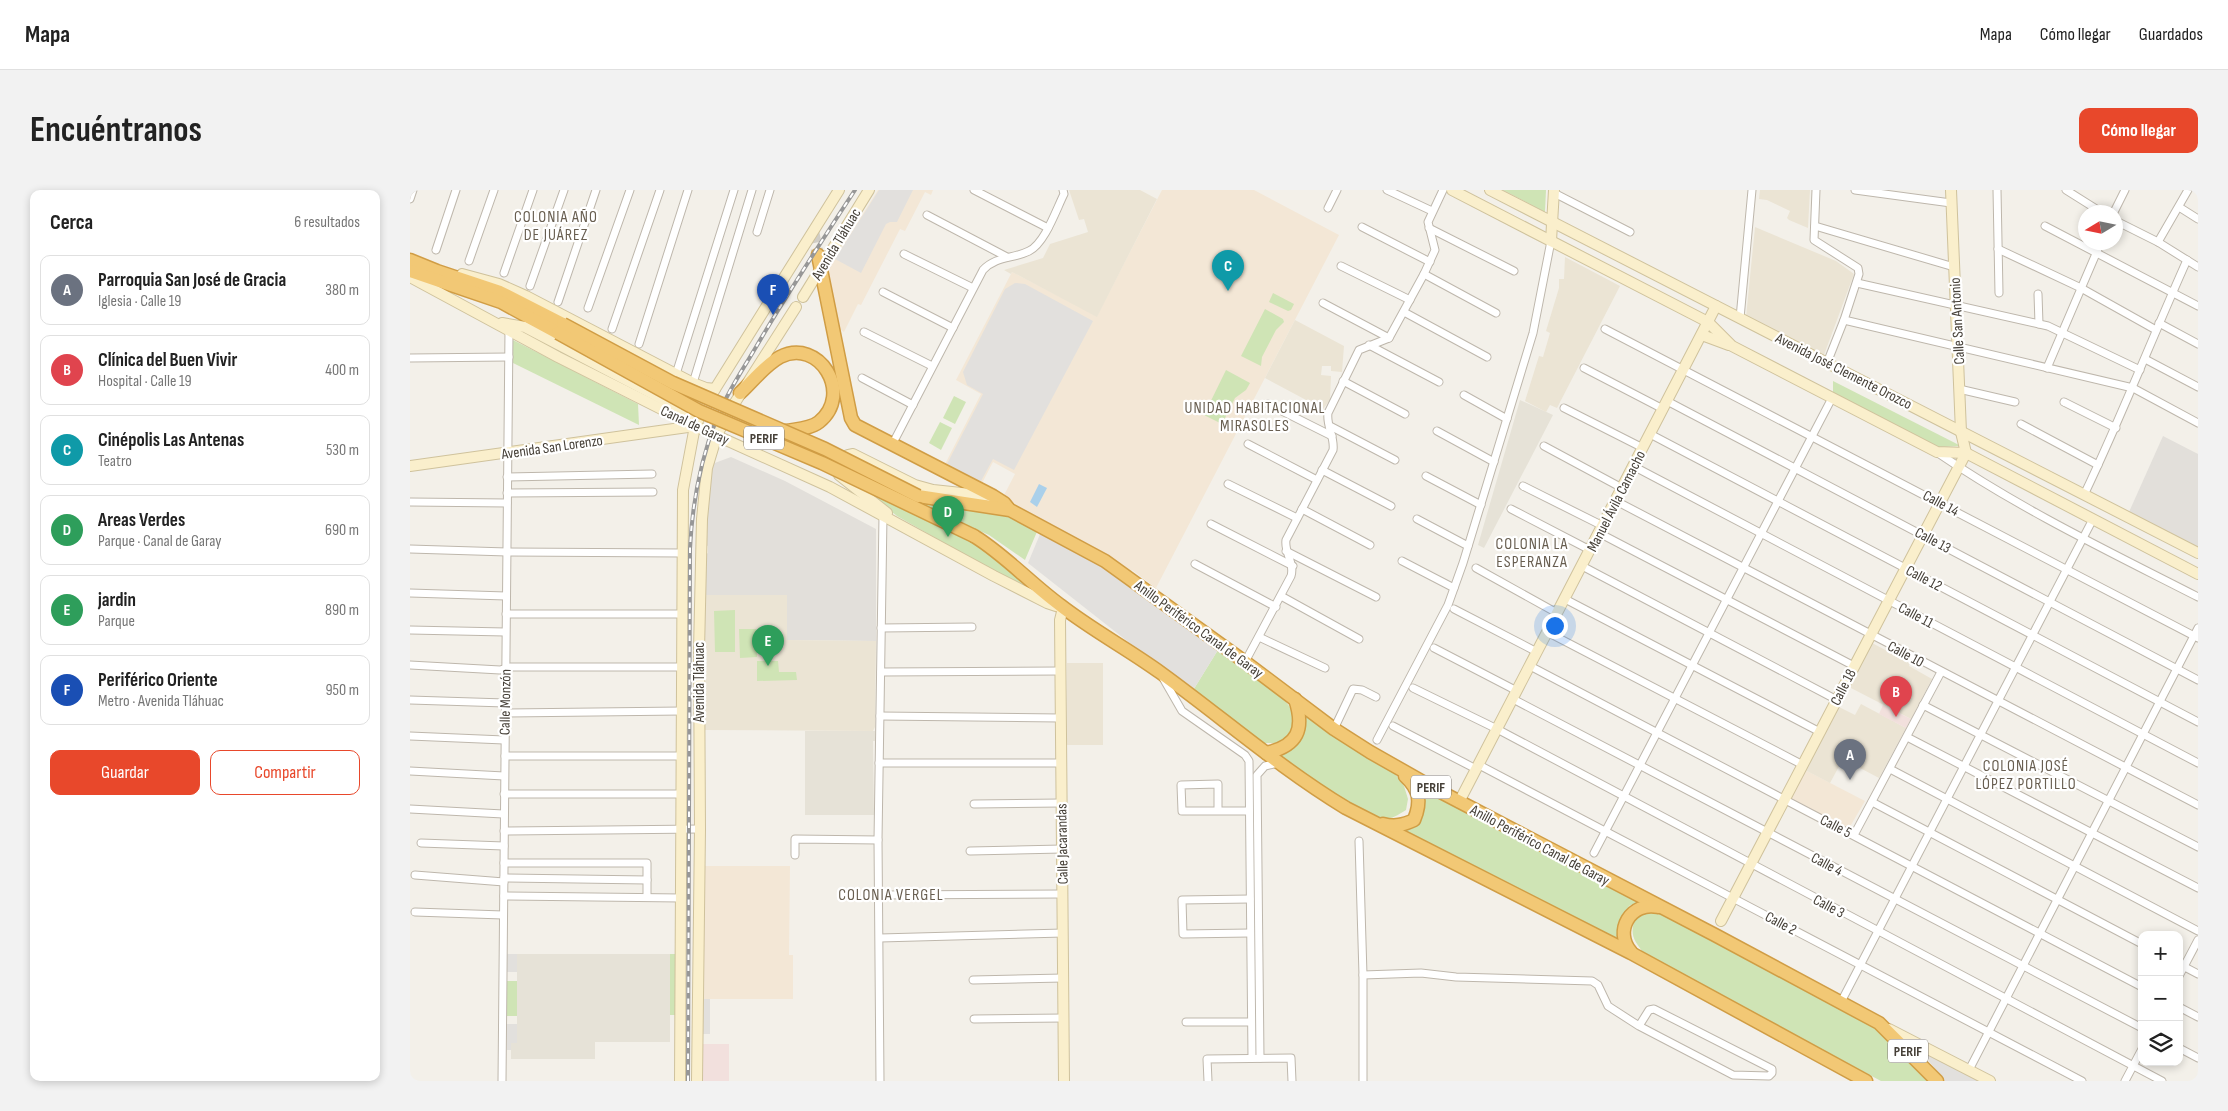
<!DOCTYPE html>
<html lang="es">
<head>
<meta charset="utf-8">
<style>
	:root { --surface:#fff; --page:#f2f2f2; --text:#222; --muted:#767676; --line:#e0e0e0; --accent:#e8482b }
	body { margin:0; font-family:"Sofia Sans Condensed",sans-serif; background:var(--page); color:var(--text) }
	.controls { position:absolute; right:15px; bottom:15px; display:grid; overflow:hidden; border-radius:10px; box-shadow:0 2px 8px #0003 }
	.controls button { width:45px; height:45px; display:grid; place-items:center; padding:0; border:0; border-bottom:1px solid var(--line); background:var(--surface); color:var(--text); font:25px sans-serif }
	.compass { position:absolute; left:1668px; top:15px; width:45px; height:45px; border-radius:50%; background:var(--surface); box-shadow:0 2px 8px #0003; rotate:260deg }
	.you { position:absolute; left:1144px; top:435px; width:18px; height:18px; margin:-12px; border:4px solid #fff; border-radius:50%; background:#1a73e8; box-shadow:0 0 0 8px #1a73e833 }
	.badge { display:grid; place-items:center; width:32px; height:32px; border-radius:50%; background:var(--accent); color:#fff; font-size:16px; font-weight:700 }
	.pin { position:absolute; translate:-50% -41px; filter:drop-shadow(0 1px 2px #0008) }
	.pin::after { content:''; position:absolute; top:26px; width:18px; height:15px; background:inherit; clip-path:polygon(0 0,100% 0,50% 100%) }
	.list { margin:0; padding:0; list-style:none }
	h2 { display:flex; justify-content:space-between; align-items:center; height:65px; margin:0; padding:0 20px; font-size:21px }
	h2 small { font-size:16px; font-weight:400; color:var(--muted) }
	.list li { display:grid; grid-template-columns:32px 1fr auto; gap:15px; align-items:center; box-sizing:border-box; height:70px; margin:0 10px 10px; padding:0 10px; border:1px solid var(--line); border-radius:10px }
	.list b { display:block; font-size:19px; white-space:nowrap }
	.list p { margin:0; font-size:16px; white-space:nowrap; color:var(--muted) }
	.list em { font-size:16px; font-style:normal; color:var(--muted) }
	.actions { display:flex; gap:10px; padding:15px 20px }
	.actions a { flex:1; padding:11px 0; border:1px solid var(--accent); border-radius:10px; text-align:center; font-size:18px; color:var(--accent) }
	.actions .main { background:var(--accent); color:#fff }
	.icon { flex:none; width:28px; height:28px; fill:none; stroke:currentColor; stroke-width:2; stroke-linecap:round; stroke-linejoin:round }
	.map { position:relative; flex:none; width:1788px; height:891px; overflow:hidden; border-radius:10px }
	header { display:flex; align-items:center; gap:30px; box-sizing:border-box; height:70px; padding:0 25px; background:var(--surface); border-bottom:1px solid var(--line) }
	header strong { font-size:24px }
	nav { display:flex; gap:28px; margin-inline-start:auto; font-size:18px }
	.intro { display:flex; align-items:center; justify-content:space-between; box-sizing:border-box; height:120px; padding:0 30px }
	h1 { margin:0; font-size:35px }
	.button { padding:12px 22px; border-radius:10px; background:var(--accent); color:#fff; font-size:18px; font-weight:700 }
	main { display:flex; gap:30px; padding:0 30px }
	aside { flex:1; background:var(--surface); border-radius:10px; box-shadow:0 2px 8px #0003 }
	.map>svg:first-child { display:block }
	.residential { fill:#e6e2d7 }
	.commercial { fill:#f3e7d6 }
	.industrial { fill:#e2dfda }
	.education { fill:#ebe4d4 }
	.medical { fill:#f2e0dd }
	.green { fill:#cfe4b5 }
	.parking { fill:#e2e0dd }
	.water { fill:#aad0ea }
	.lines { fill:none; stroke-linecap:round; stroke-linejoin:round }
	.secondary-tunnel { stroke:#d0cdc6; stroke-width:10; stroke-dasharray:10 5; stroke-linecap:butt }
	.highway-tunnel { stroke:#d0cdc6; stroke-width:12; stroke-dasharray:12 6; stroke-linecap:butt }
	.street-casing { stroke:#beb7ac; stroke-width:9 }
	.secondary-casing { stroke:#cfc29c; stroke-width:12 }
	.highway-casing { stroke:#d09d45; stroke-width:15 }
	.street { stroke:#fff; stroke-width:7 }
	.secondary { stroke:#faefcc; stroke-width:10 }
	.highway { stroke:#f2c875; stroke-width:12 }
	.rail-casing { stroke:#979797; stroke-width:4 }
	.rail { stroke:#fff; stroke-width:2; stroke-dasharray:5.5; stroke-linecap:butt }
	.highway-bridge-casing { stroke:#d09d45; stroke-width:15; stroke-linecap:butt }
	.highway-bridge { stroke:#f2c875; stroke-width:12 }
	.labels { text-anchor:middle; stroke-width:4.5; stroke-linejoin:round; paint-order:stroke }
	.shield { fill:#fff; stroke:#7e7974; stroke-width:1 }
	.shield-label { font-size:14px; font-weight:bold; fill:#464038 }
	.street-label { font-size:15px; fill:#464038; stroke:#fff }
	.neighbourhood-label { font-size:16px; letter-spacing:1px; fill:#685e50; stroke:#fff }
</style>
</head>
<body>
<header>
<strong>Mapa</strong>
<nav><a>Mapa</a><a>Cómo llegar</a><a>Guardados</a></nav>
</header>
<div class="intro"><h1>Encuéntranos</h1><a class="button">Cómo llegar</a></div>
<main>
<aside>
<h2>Cerca<small>6 resultados</small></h2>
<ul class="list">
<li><span class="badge" style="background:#6b7280">A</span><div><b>Parroquia San José de Gracia</b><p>Iglesia · Calle 19</p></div><em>380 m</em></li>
<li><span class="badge" style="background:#e0444e">B</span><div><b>Clínica del Buen Vivir</b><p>Hospital · Calle 19</p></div><em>400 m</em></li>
<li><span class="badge" style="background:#0f9aa8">C</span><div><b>Cinépolis Las Antenas</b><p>Teatro</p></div><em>530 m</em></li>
<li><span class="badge" style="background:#2e9e5b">D</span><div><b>Areas Verdes</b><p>Parque · Canal de Garay</p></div><em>690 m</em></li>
<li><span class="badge" style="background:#2e9e5b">E</span><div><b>jardin</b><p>Parque</p></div><em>890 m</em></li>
<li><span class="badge" style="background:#1a4fb4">F</span><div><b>Periférico Oriente</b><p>Metro · Avenida Tláhuac</p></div><em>950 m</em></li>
</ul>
<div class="actions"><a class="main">Guardar</a><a>Compartir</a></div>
</aside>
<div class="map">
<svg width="1788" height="891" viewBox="0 0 1788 891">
	<rect width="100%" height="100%" fill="#f3f0e9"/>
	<g class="residential">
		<path d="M1110,210L1143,225L1074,358L1068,355Z"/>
		<path d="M395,541H465V551H463L464,625H395Z"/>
		<path d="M107,764H260V852H185V869H101V853L107,852Z"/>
	</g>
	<g class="commercial">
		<path d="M468,0H523L521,5L515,2L495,41L490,39L451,115L448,114L434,142L428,138L416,82Z"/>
		<path d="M752,0H844L929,45L746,398L722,380L720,382L592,309L605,284L583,272L570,297L533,278L571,204L546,190L602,82L687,126Z"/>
		<path d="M1395,580L1455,611L1438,640L1380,609Z"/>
		<path d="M290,676H380L379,765H383V809H290Z"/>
	</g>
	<g class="industrial">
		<path d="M1753,246L1788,264V357L1719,322Z"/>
		<path d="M321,267L375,291L466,339V451L377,450L294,405V366L298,363V356L294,355L302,274Z"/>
	</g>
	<g class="education">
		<path d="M659,0H730L747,9L687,127L602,82L601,84L594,80L633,68L640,54L678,42L674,29L669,30Z"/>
		<path d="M1350,0H1400L1398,38L1379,30L1377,28L1380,21L1357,10L1349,9Z"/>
		<path d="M1345,37L1426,71L1444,84L1414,165L1336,127Z"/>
		<path d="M1155,67L1210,96L1147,218L1140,215L1136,222L1115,211L1129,166L1133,167L1140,143L1136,141L1149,98V89H1154Z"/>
		<path d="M885,130L934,156L932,182L921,181V176H912L911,185L921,186L920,210L913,219L855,188Z"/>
		<path d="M294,405H377V450L466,451L465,537L463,541L293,540L294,493L296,490L297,471V460L294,457Z"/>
		<path d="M1462,453L1500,473L1499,476L1522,489L1501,529L1439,497Z"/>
		<rect x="657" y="473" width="36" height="82"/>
		<path d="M1451,514L1496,538L1469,588L1433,569L1420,593L1395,580L1429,517L1445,525Z"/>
	</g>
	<g class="medical">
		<path d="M1473,515L1501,529L1496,538L1469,524Z"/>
		<rect x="290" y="854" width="29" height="37"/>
	</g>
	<g class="green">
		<path d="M1093,0H1136L1135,22Z"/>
		<path d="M863,103L884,114L881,120L878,121L859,112Z"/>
		<path d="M855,119L873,129L874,132L866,140L852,167L851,176L831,166Z"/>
		<path d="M101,149L228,214L229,235L103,173Z"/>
		<path d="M816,180L840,193L836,200L825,208L812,234L794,225Z"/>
		<path d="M1423,191L1551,256L1529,257L1423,203Z"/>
		<path d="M544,206L556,212L545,234L533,228Z"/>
		<path d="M530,232L542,238L531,260L519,253Z"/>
		<path d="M440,289L563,351L596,377L615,396L601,391L487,326Z"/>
		<path d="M507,313L599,324L629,337L615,370L579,345Z"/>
		<path d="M325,420V462H305L304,421Z"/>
		<path d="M329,439H346L347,467L330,468Z"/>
		<path d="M811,455L859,490L883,521L885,537L881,547L866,553H851L782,502Z"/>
		<path d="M347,471H368L369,482H386L387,490L347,491Z"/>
		<path d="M893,521L983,581L994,596L998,609L996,620C991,623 984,628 979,628C950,629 891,583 868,565L886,557L893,539Z"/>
		<path d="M1009,596L1234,709L1219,716L1210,733L1215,755L990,640L1006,630Z"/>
		<path d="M1251,720L1472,832L1522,891H1471L1235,765C1223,749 1219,745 1226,726Z"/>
		<path d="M260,764H267L268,825H260Z"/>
		<rect x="97" y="791" width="10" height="35"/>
	</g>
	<g class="parking">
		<path d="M469,0H503L487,32H480L476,34L451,83L425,69Z"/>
		<path d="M605,93L615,94L683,131L604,280L583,269L571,291L568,290L566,294L539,280L541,276L537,274L573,204L557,195L553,182L595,99Z"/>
		<path d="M633,337L811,455L782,502L618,373Z"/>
		<rect x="97" y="764" width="10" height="18"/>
		<rect x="290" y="809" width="10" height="35"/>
		<path d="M97,834H107V853H101V860H97Z"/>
		<path d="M1506,855L1574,891H1535Z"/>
	</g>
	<path class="water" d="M629,294L637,298L627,317L620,312Z"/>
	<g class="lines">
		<path class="secondary-tunnel" d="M358,114L372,91"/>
		<path class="highway-tunnel" d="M403,41L408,65"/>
		<g class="street-casing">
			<g id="street">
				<path d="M564,0L638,38"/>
				<path d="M977,0L1022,21"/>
				<path d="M1406,0L1404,50L1448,78L1449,84L1434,130L1417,173"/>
				<path d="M1445,0L1541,13"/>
				<path d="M1587,0L1589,103"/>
				<path d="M1656,0L1691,22"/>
				<path d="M1144,3L1220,42"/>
				<path d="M0,9L3,0"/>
				<path d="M1769,17L1788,29"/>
				<path d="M918,18L927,0"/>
				<path d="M1704,22L1715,0"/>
				<path d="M517,25L597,67"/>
				<path d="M1706,31L1748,52L1788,77"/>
				<path d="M1405,36L1544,77"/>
				<path d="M1635,36L1788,116"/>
				<path d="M952,37L1020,72"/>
				<path d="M1019,38L1104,81"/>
				<path d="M347,42L360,0"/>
				<path d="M1748,52L1778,0"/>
				<path d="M1588,59L1671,98L1746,140"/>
				<path d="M26,60L46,0"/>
				<path d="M494,64L563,98"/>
				<path d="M59,71L84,0"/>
				<path d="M931,76L1000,110"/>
				<path d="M94,83L123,0"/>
				<path d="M1014,84L1086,123"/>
				<path d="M1447,93L1638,136L1730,180"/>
				<path d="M120,96L154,0"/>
				<path d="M473,102L543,138"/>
				<path d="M1628,104L1629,134"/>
				<path d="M148,112L186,0"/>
				<path d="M913,113L979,148"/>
				<path d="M178,118L220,0"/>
				<path d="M994,122L1077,167"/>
				<path d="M1330,128L1342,0"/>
				<path d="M1434,130L1723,198L1788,233"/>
				<path d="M1749,133L1788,154"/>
				<path d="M202,139L250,0"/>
				<path d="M1195,139L1788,448"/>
				<path d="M454,142L522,176"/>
				<path d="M229,154L278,0"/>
				<path d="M959,155L1029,192"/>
				<path d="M0,168L99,167"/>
				<path d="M1735,169L1788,197"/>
				<path d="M1174,178L1253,219"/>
				<path d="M1637,178L1691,52"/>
				<path d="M266,184L324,0"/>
				<path d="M452,188L503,215"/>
				<path d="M933,191L995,224"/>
				<path d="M283,193L342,0"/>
				<path d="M1549,199L1605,212"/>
				<path d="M1054,205L1097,229"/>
				<path d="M1257,211L1788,490"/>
				<path d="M1654,212L1706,238"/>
				<path d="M858,214L922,246"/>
				<path d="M1154,218L1233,258"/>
				<path d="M1611,234L1688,275"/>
				<path d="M920,236L985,270"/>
				<path d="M1027,241L1084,272"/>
				<path d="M1240,244L1788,532"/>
				<path d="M483,253L573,80C586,66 603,69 619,61C635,53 646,20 654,4L653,0"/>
				<path d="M838,254L907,290"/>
				<path d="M1134,256L1212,298"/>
				<path d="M1528,263C1610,319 1700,362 1788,407"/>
				<path d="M1223,276L1788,573"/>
				<path d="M912,280L981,316"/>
				<path d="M1016,286L1071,315"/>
				<path d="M97,287L242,284"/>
				<path d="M818,294L887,328"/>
				<path d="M1113,296L1193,336"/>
				<path d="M97,303L243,302"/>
				<path d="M1674,305C1711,228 1742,148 1777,70"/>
				<path d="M1206,311L1788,615"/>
				<path d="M0,312L97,313"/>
				<path d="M892,319L960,355"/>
				<path d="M1101,319L1180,360"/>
				<path d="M1007,329L1058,356"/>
				<path d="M801,334L883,376"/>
				<path d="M1189,343L1444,476"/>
				<path d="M0,359L97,362L272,363"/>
				<path d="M876,361L966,407"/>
				<path d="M992,371L1044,398"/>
				<path d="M785,374L866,417"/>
				<path d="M1172,376L1427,510"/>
				<path d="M1066,378L1147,423"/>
				<path d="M0,403L96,406"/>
				<path d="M871,406L949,449"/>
				<path d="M1155,409L1410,542"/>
				<path d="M1044,419L1127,462"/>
				<path d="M96,424H272"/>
				<path d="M471,438L562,437"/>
				<path d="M0,440L95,442"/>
				<path d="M1137,442L1393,575"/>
				<path d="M849,447L915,478"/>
				<path d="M1024,458L1107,501"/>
				<path d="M835,472L881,386C885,373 874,363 876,350L923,260C925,247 916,236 918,223L949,160L979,148L1014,84L1025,60L1018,32L1033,0"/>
				<path d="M0,475L90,480L100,477H272"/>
				<path d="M1120,476L1732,797"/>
				<path d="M471,482L650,481"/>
				<path d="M753,488L772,521L835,565L839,571L842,868"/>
				<path d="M1003,498L1087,539L1752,891"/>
				<path d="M1103,509L1732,838"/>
				<path d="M0,510L95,513"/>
				<path d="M1513,515L1788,657"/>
				<path d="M95,523L272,521"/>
				<path d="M470,526L650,528"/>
				<path d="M983,536L1066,579"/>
				<path d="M924,539L943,499L952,500L966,507"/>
				<path d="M0,546L94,550"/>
				<path d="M1497,547L1788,698"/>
				<path d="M967,550L1038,415L1053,373L1123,143L1141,51"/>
				<path d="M95,566H271"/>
				<path d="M469,573H651"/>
				<path d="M1069,575L1672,891"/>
				<path d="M1480,579L1788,741"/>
				<path d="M0,581L94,586"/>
				<path d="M94,604H271"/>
				<path d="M1462,612L1732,754"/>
				<path d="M564,614L651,613"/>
				<path d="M0,619L93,624"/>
				<path d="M808,621V594L771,595L772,621H839"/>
				<path d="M94,641L290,639"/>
				<path d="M1444,645L1531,482"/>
				<path d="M949,651L953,785V891"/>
				<path d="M11,653L94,656"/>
				<path d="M560,661L652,659"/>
				<path d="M1184,663L1422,208"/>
				<path d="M385,665V649L468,650"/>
				<path d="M94,673H237V707"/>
				<path d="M5,685L94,692"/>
				<path d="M94,688L237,690"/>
				<path d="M470,705L652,704"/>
				<path d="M94,706L271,708"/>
				<path d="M840,709L772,710L773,744L840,743"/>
				<path d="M5,722L93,725"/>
				<path d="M470,748L653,743"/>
				<path d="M1769,774L1788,784"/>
				<path d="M953,785L1011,783L1046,787L1182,791L1188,795L1198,816L1229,836L1323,885L1359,886L1362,883V879L1244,819L1239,820L1229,836"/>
				<path d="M1769,786L1788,750"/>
				<path d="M563,790L653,788"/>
				<path d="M1431,812L1683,329"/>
				<path d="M1769,817L1788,827"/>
				<path d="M564,829L654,828"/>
				<path d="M776,832H841"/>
				<path d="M1769,858L1788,868"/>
				<path d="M850,868L847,585L855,576L868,573"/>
				<path d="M1559,880L1788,438"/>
				<path d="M92,891L99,140L100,137"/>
				<path d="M470,891L468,650L473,326"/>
				<path d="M798,891L797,869L881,868L882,891"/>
				<path d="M1715,891L1732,859"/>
			</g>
		</g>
		<g class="secondary-casing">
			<g id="secondary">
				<path d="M1042,0L1298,132L1322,156L1527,262L1556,263L1788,384"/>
				<path d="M1080,0L1788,363"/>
				<path d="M1141,51L1144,0"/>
				<path d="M52,84L89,94L116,106L283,193L296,198L305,199"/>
				<path d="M0,87L148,167L285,236L420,297L584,386L637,413L649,417"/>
				<path d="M372,91L429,0"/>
				<path d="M393,107L459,0"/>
				<path d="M92,133L115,137L287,227"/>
				<path d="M1292,145L1319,155"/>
				<path d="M0,276L285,236"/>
				<path d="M477,323L429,285C425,272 430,266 443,264L505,295L523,300L579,306"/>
				<path d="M653,418L650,430L654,891"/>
				<path d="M1049,612L1306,116"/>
				<path d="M1311,731L1556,263L1551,242L1541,0"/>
				<path d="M1479,839L1580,891"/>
				<path d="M270,891L273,300L285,236L305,199L358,114"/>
				<path d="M287,891L290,639L289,460L292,329L297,278L307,245L319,222L386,117"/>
			</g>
		</g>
		<g class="highway-casing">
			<g id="highway">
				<path d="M408,65L441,228L445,235L583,306L594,313L598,318"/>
				<path d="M0,70L27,81L90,102L153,134"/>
				<path d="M0,81L91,112L148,143"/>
				<path d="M330,203C342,192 355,175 370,167C409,147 444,204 409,232C400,239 387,239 376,241"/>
				<path d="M508,306L600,320L695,371L835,472L924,539L960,562L1027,600L1305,745L1469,833L1527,891"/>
				<path d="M564,346C595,365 620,393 650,415C682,440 718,459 751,483C813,528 870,578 936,618L1221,763L1456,891"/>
				<path d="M856,563C888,556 895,539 885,509"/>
				<path d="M973,634C985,637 993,635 1004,630C1012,611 1009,599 995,586"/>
				<path d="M1221,762C1203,741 1221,711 1248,717"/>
			</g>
		</g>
		<use href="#street" class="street"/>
		<use href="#secondary" class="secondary"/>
		<use href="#highway" class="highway"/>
		<g class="rail-casing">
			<path id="rail" d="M278,891L280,359C282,315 290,272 306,230C316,204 332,181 346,157C377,104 411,52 445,0"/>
		</g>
		<use href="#rail" class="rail"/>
		<g class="highway-bridge-casing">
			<g id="highway-bridge">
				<path d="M153,134L263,193L415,259L508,306"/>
				<path d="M148,143L289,221L412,273L564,346"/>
			</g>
		</g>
		<use href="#highway-bridge" class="highway-bridge"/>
	</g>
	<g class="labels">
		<g class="shield">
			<rect x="334" y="236.5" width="40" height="23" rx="4"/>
			<rect x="1001" y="585.5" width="40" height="23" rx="4"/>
			<rect x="1478" y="849.5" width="40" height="23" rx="4"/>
		</g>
		<g class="shield-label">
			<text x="354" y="253">PERIF</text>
			<text x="1021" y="602">PERIF</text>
			<text x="1498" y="866">PERIF</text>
		</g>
		<g class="street-label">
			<text transform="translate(426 54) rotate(-59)" y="5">Avenida Tláhuac</text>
			<text transform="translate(1547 131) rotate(-93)" y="5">Calle San Antonio</text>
			<text transform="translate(1434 181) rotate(27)" y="5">Avenida José Clemente Orozco</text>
			<text transform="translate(285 235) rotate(25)" y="5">Canal de Garay</text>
			<text transform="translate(142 257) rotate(-8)" y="5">Avenida San Lorenzo</text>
			<text transform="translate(1206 311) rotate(-63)" y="5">Manuel Ávila Camacho</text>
			<text transform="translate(1531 313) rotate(28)" y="5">Calle 14</text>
			<text transform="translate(1523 350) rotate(28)" y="5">Calle 13</text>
			<text transform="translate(1514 388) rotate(28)" y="5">Calle 12</text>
			<text transform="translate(1506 425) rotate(28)" y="5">Calle 11</text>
			<text transform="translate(789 439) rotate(36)" y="5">Anillo Periférico Canal de Garay</text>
			<text transform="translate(1496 464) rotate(28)" y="5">Calle 10</text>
			<text transform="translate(289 492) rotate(-90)" y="5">Avenida Tláhuac</text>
			<text transform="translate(1433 497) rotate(-63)" y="5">Calle 18</text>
			<text transform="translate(95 512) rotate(-89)" y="5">Calle Monzón</text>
			<text transform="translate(1426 636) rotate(27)" y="5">Calle 5</text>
			<text transform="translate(652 654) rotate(-91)" y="5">Calle Jacarandas</text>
			<text transform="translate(1130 655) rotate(28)" y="5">Anillo Periférico Canal de Garay</text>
			<text transform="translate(1417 674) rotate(28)" y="5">Calle 4</text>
			<text transform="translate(1419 716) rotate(28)" y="5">Calle 3</text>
			<text transform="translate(1371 733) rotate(28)" y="5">Calle 2</text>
		</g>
		<g class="neighbourhood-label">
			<text x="146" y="32">COLONIA AÑO<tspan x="146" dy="18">DE JUÁREZ</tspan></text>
			<text x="845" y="223">UNIDAD HABITACIONAL<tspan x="845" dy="18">MIRASOLES</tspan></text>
			<text x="1122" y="359">COLONIA LA<tspan x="1122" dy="18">ESPERANZA</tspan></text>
			<text x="1616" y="581">COLONIA JOSÉ<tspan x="1616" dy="18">LÓPEZ PORTILLO</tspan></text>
			<text x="481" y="710">COLONIA VERGEL</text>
		</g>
	</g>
</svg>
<div class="controls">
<button>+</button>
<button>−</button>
<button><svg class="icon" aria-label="layers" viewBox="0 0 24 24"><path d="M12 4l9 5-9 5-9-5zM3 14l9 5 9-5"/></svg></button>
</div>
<svg class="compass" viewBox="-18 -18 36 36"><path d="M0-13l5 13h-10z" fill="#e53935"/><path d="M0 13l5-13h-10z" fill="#767676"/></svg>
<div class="you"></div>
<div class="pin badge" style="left:1440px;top:590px;background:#6b7280">A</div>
<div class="pin badge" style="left:1486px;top:527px;background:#e0444e">B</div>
<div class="pin badge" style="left:818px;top:101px;background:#0f9aa8">C</div>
<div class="pin badge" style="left:538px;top:347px;background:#2e9e5b">D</div>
<div class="pin badge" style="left:358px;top:476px;background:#2e9e5b">E</div>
<div class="pin badge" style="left:363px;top:125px;background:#1a4fb4">F</div>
</div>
</main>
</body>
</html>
